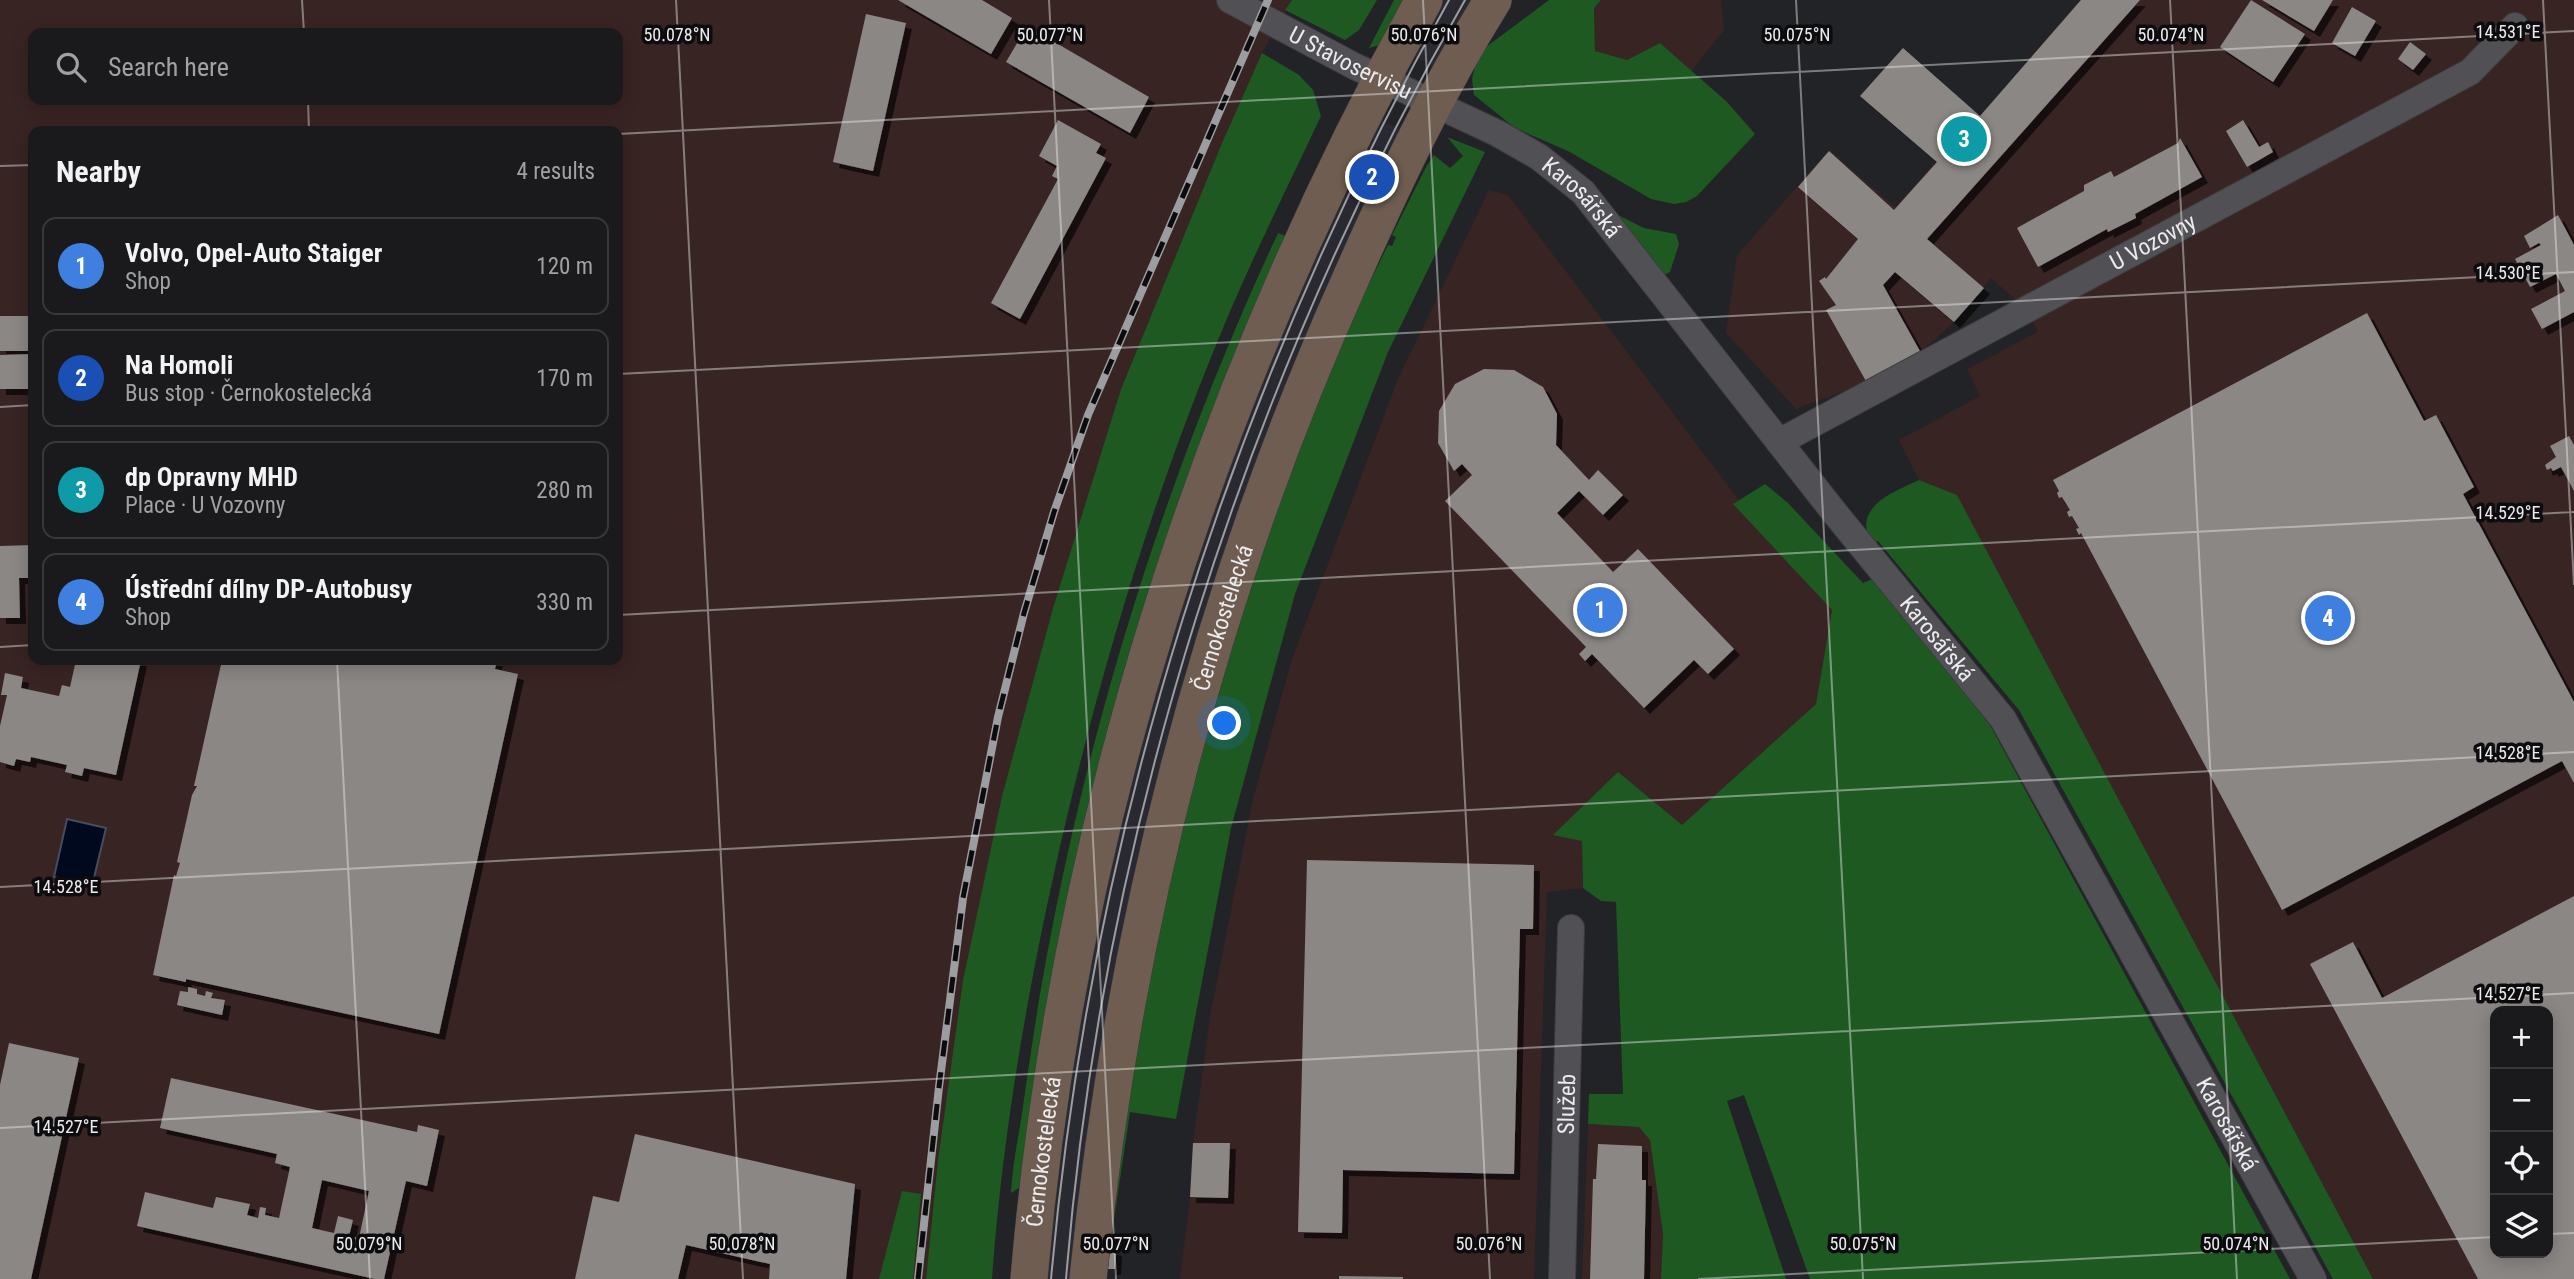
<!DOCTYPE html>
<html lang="en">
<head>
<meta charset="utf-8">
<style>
	:root { --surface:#1a1a1c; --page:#232325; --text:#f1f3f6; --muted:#9fa1a3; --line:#38383b; --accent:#db2777 }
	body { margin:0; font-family:"Roboto Condensed",sans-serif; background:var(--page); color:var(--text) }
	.controls { position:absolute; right:21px; bottom:21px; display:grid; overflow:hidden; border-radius:14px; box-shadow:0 4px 18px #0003 }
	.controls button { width:63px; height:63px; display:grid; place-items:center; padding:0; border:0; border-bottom:2px solid var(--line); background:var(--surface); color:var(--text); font:35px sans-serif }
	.you { position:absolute; left:1225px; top:724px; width:24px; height:24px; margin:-18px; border:5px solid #fff; border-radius:50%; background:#1a73e8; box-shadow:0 0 0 10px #1a73e833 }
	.badge { display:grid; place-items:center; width:46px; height:46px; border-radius:50%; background:var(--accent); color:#fff; font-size:23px; font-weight:700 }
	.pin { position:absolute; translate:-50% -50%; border:4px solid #fff; box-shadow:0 2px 7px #0006 }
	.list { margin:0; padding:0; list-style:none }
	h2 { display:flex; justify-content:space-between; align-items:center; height:91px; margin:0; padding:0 28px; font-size:30px }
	h2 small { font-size:23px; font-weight:400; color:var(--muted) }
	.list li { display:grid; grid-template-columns:46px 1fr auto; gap:21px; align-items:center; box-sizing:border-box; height:98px; margin:0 14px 14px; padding:0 14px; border:2px solid var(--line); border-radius:14px }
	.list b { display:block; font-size:26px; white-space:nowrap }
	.list p { margin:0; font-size:23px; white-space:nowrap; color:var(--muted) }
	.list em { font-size:23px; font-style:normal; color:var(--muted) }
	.icon { flex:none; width:38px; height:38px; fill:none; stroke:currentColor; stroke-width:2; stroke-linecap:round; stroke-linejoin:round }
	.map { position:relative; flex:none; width:2574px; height:1279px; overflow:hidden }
	.search { position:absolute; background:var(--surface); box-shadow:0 4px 18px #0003; left:28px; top:28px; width:595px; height:77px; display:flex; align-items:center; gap:18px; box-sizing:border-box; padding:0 24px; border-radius:14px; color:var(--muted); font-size:26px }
	.panel { position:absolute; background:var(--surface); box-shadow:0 4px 18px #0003; left:28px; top:126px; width:595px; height:539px; border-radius:14px }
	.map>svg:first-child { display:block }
	.industrial { fill:#382423; fill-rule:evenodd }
	.built { fill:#292932 }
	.green { fill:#1d5921 }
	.water { fill:#00091d; stroke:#464d5c; stroke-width:2 }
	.building { fill:#8b8784; fill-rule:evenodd; filter:url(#shadow) }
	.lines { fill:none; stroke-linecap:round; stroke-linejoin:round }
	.street-casing { stroke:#3d3d40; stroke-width:28 }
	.secondary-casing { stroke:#3d3d40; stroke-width:38 }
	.street { stroke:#515155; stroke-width:26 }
	.secondary { stroke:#6e5d50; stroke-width:37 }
	.tram { stroke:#9c9da0; stroke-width:2 }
	.rail-casing { stroke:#9c9da0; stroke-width:8 }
	.rail { stroke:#0c0c0e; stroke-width:5; stroke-dasharray:16; stroke-linecap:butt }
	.ticks { fill:none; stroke:#ebebee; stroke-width:2; stroke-opacity:0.45 }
	.labels { text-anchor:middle; stroke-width:7; stroke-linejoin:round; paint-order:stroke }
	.street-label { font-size:23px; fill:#ebebee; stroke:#0c0c0e }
	.ticks-label { font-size:18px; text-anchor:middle; fill:#ebebee; stroke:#0c0c0e; stroke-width:7; stroke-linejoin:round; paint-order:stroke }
</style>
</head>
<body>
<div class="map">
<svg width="2574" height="1279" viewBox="0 0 2574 1279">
	<defs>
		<filter id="shadow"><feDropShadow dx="6" dy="6" stdDeviation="0" flood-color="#0009"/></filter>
	</defs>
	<rect width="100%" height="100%" fill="#222326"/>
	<g class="industrial">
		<path d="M0,0H1292L1262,53L1222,143L1121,389L1053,608L1002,796L963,980L938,1160L926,1279H0ZM33,33H618V100H33ZM33,131H618V660H33Z"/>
		<path d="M1601,0H1721L1724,30L1691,71L1660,43L1627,60L1595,51L1594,8Z"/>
		<path d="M2080,0H2574V1279H2373L1957,496L1919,480L1899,440L1980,396L1967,369L2038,332L2027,310L1991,278L1953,323L1921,352L1867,383L1796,409L1726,333L1737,255L1829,150L1895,207L1936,162L1860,96L1902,48L1980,116ZM2495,1011H2548V1253H2495Z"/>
		<path d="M1489,190L1508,195L1739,500L1734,504L1832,610L1816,704L1681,826L1554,834L1582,840L1583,888L1547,892L1534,1279H1180L1190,1197L1193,1143L1210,1017L1253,799L1292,659L1398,379Z"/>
		<path d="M1588,1124L1639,1127L1650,1140L1663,1234L1661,1279H1582Z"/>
	</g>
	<g class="built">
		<path d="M1439,0H1474L1436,68L1413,55Z"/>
		<path d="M1379,119L1404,131L1377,179L1343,249L1297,358L1301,360L1075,1279H1043L1077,1017L1132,757L1233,440Z"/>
	</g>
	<g class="green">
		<path d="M1292,0H1377L1359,30L1345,40L1285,10Z"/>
		<path d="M1394,0H1408L1380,45L1369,48Z"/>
		<path d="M1549,0H1601L1594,8L1595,51L1627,60L1660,43L1727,102L1755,134L1697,196L1686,202L1674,204L1651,199L1568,151L1515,128L1474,95L1472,79L1478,53Z"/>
		<path d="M1262,53L1299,75L1313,90L1321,116C1290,182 1257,248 1228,316C1153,494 1097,680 1055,869C1025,1004 1002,1141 992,1279H926L938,1160L963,980L1002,796L1053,608L1121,389L1222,143Z"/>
		<path d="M1447,137L1485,152L1388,352L1295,594L1231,828L1176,1119L1130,1112L1112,1233L1123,1239L1105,1238L1128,1065L1223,655L1363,282L1369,284L1388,245L1392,246L1396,237L1392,235L1426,167L1434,155L1450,168L1463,156Z"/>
		<path d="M1616,214L1644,228L1676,234L1679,244L1670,272L1663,275Z"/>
		<path d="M1278,233L1288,237L1252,321L1022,1186L1011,1193C1012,1169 1017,1144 1021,1120C1027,1078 1033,1036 1040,994C1085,732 1166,473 1278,233Z"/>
		<path d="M1919,480L1957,495L2373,1279H2333L2019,710L1878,541L1871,543C1852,506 1894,492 1919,480Z"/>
		<path d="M1765,484L1787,502L1863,583L1873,579L1990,725L2290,1279H1810L1744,1095L1727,1101L1786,1279H1661L1663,1234L1650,1140L1639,1127L1588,1124L1589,1094H1623L1616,902L1601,901L1583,888L1582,841L1553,835L1618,772L1682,825L1816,704L1832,610L1733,504Z"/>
		<path d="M902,1191L921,1194L913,1279H879Z"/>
	</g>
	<path class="water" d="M67,819L106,828L92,886L54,877Z"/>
	<g class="building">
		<path d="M898,0H982L1012,18L991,54Z"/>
		<path d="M2081,0H2140L1927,239L1984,288L1954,322L1895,272L1883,285L1921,353L1867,383L1826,310L1836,305L1819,281L1825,277L1826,279L1858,239L1798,187L1829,151L1894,210L1937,162L1860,96L1903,48L1980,116Z"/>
		<path d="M2251,0L2305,34L2273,82L2220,47Z"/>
		<path d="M2262,0H2333L2314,31Z"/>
		<path d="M2352,7L2376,21L2355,56L2332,43Z"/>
		<path d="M866,14L906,23L873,171L833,162Z"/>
		<path d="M1027,26L1149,97L1130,133L1006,62Z"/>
		<path d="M2410,42L2426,54L2413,70L2398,59Z"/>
		<path d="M1058,120L1101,144L1096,153L1106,158L1020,319L991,303L1058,179L1052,176L1057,166L1039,156Z"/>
		<path d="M2243,120L2259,147L2268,142L2273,152L2247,167L2226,131Z"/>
		<path d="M2180,138L2202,177L2135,214L2136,218L2108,232L2107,229L2038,267L2017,228L2084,191V185L2088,183L2111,171L2114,177L2178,143Z"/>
		<path d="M2558,215L2574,245V312L2542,329L2531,309L2565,291L2556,274L2530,287L2515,259L2541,245L2539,243L2530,248L2524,236Z"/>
		<path d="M2367,313L2424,421L2436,415L2474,487L2463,494L2574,702V783L2562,761L2282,910L2081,533L2079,535L2076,529L2079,528L2072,516L2069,517L2067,512L2070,510L2062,497L2059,498L2057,493L2059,491L2053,480Z"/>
		<rect x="0" y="316" width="33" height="35"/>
		<path d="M33,354V389H0V355Z"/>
		<path d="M1484,369L1514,370L1543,387L1557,414L1556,445L1589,480L1598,470L1623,495L1603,515L1579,491L1557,513L1613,572L1638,549L1734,649L1708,674L1694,660L1644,708L1592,654L1585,661L1579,654L1586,647L1445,501L1472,475L1462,464L1454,471L1438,443L1439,411L1455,384Z"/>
		<path d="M2569,436L2574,445V491L2561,467L2553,471L2551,468L2547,470L2545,465L2556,457L2550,446Z"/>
		<path d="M33,545V578H19L20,618H0V546Z"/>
		<path d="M76,660H141L116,775L84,768L82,776L65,772L67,765L31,757L30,762L16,759L14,766L0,762V726L7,695H1L5,673L23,677L21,688L59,696L62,685L70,687Z"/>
		<path d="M222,660H497L495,669L518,674L439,1034L186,979V982L153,975L174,875L176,876L180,863L177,862L192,795L197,786H194Z"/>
		<path d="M1307,860L1534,865L1533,929H1520L1514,1174L1343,1170L1342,1233L1298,1232Z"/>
		<path d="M2574,896V1279H2478L2310,964L2353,942L2382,998ZM2495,1011H2548V1253H2495Z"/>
		<path d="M188,987L197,989V994L205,996L206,991L213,993L211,998L225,1000L222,1015L177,1005L180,991L188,992Z"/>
		<path d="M9,1043L79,1058L31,1279H0V1085Z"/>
		<path d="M171,1078L417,1132L418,1125L439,1130L427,1186L406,1181L384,1279H375L137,1226L145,1192L213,1208L216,1197L250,1204L247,1215L258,1218L260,1207L266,1208L265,1215L279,1218L290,1167L275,1163L277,1154L160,1128ZM322,1180L369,1191L359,1238L349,1236L353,1220L338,1216L334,1233L312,1228Z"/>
		<path d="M635,1134L855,1184L846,1279H769L770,1264L686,1245L678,1279H575L593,1196L619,1202Z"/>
		<path d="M1193,1143H1230L1228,1198L1190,1197Z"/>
		<path d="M1598,1144L1642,1146V1180H1646L1644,1279H1590L1593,1179H1596Z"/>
		<path d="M1110,1249L1116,1250L1115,1269H1108Z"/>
		<path d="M1339,1276L1403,1277V1279H1339Z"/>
	</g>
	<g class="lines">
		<g class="street-casing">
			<g id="street">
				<path id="s1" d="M1230,0L1354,66L1497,133L1539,157L1583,192L1834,512L2003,719L2313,1279"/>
				<path id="s2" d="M1779,442L2470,72L2515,26"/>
				<path id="s3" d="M1562,1279L1571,928"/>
			</g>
		</g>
		<g class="secondary-casing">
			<g id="secondary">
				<path id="s4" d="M1029,1279C1067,830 1206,394 1424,0"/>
				<path id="s5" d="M1088,1279C1123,933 1208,596 1351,278C1393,183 1438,88 1493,0"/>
			</g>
		</g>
		<use href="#street" class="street"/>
		<use href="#secondary" class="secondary"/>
		<g class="tram">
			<path d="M1051,1279C1091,829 1230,394 1449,0"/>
			<path d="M1066,1279C1102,835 1244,386 1465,0"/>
		</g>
		<g class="rail-casing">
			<path id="rail" d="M918,1279L939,1087L963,898L998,717L1024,613L1054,512L1088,415L1268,0"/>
		</g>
		<use href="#rail" class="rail"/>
	</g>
	<path class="ticks" d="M302,0L304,33M676,0L743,1279M1049,0L1116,1279M1423,0L1490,1279M1796,0L1863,1279M2170,0L2237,1279M2543,0L2574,585M308,100L309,131M618,134L2574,31M0,166L33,165M618,374L2574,272M0,407L33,405M618,615L2574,512M0,647L33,645M337,660L370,1279M0,887L2574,752M0,1128L2574,993M2548,1234L2574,1233M1698,1279L2495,1237"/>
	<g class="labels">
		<g class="street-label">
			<text dy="8" stroke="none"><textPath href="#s1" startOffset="136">U Stavoservisu</textPath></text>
			<text dy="8" stroke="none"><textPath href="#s1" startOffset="406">Karosářská</textPath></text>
			<text dy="8" stroke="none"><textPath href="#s2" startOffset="424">U Vozovny</textPath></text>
			<text dy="8" stroke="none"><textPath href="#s5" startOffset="676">Černokostelecká</textPath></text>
			<text dy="8" stroke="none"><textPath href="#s1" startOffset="973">Karosářská</textPath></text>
			<text dy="8" stroke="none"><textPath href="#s3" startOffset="175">Služeb</textPath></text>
			<text dy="8" stroke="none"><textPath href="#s1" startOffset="1540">Karosářská</textPath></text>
			<text dy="8" stroke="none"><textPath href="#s4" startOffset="128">Černokostelecká</textPath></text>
		</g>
	</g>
	<g class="ticks-label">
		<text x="2508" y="38">14.531°E</text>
		<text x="677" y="41">50.078°N</text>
		<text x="1050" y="41">50.077°N</text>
		<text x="1424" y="41">50.076°N</text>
		<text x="1797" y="41">50.075°N</text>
		<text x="2171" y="41">50.074°N</text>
		<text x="2508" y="279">14.530°E</text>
		<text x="2508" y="519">14.529°E</text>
		<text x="2508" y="759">14.528°E</text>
		<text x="66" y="893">14.528°E</text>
		<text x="2508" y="1000">14.527°E</text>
		<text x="66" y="1133">14.527°E</text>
		<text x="369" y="1250">50.079°N</text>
		<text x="742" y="1250">50.078°N</text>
		<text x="1116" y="1250">50.077°N</text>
		<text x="1489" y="1250">50.076°N</text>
		<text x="1863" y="1250">50.075°N</text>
		<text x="2236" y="1250">50.074°N</text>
	</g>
</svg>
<div class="controls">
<button>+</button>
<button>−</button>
<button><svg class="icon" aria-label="locate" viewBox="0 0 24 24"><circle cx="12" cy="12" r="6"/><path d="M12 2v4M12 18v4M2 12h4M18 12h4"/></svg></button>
<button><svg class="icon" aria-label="layers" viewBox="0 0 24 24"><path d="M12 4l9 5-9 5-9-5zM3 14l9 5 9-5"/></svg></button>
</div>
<div class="you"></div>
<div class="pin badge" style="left:1600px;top:610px;background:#3f7fe0">1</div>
<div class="pin badge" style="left:1372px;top:177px;background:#1a4fb4">2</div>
<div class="pin badge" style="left:1964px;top:139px;background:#0f9aa8">3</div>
<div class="pin badge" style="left:2328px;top:618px;background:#3f7fe0">4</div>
<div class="search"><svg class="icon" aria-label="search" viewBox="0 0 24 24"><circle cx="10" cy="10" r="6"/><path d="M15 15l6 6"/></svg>Search here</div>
<section class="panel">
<h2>Nearby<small>4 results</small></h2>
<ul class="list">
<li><span class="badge" style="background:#3f7fe0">1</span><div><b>Volvo, Opel-Auto Staiger</b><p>Shop</p></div><em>120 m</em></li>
<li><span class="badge" style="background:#1a4fb4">2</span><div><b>Na Homoli</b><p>Bus stop · Černokostelecká</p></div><em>170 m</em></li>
<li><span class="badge" style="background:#0f9aa8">3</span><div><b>dp Opravny MHD</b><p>Place · U Vozovny</p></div><em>280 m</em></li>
<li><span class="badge" style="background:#3f7fe0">4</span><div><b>Ústřední dílny DP-Autobusy</b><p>Shop</p></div><em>330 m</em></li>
</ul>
</section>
</div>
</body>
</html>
